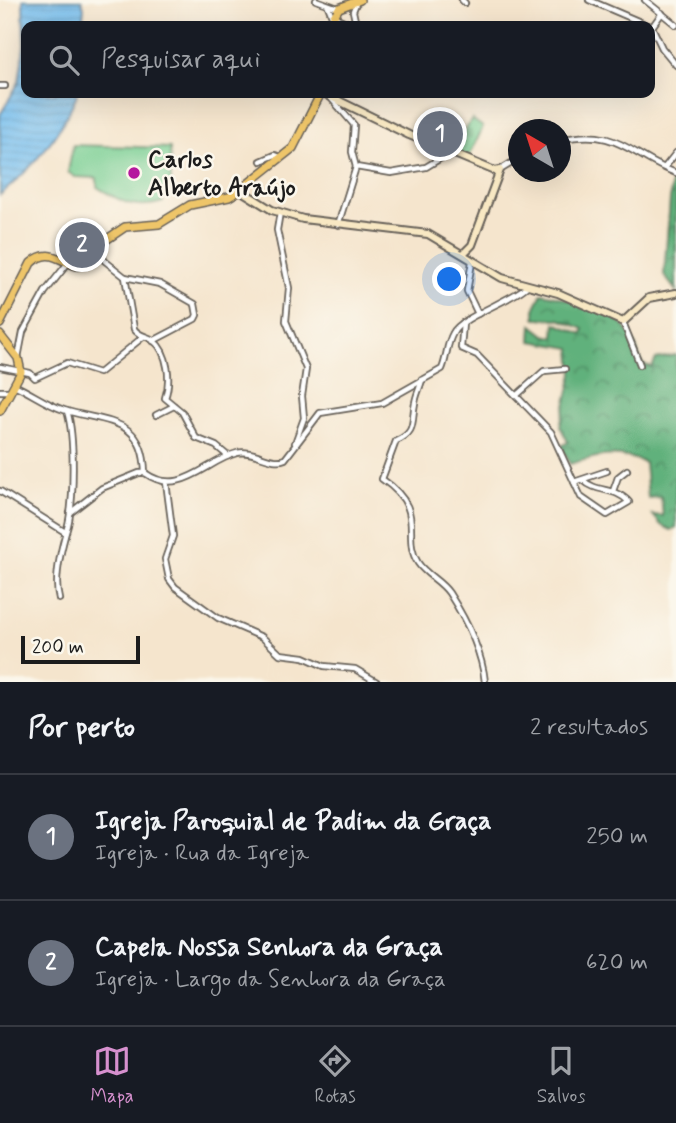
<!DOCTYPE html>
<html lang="pt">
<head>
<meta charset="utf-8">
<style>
	:root { --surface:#171b24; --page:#20242c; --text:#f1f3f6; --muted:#9ea1a6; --line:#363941; --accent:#d690ce }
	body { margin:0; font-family:Mynerve,sans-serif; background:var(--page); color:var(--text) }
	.compass { position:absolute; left:508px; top:119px; width:63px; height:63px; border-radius:50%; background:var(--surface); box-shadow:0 7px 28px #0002; rotate:321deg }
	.scale { position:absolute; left:21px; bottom:18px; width:119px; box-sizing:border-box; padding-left:7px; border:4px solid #1c1c1c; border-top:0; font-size:19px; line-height:24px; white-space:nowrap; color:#1c1c1c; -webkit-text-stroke:5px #fbf7ec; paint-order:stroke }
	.you { position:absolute; left:450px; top:280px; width:24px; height:24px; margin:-18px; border:5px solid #fff; border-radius:50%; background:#1a73e8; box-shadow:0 0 0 10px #1a73e833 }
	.badge { display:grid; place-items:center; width:46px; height:46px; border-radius:50%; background:var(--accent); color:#fff; font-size:23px; font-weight:700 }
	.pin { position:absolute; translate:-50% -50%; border:4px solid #fff; box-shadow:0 2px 7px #0006 }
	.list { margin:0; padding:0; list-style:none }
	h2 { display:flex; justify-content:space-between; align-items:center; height:91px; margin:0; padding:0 28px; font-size:30px }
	h2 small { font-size:23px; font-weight:400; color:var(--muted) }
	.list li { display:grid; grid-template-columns:46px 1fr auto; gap:21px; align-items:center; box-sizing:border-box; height:126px; padding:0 28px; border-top:2px solid var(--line) }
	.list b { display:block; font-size:26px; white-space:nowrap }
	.list p { margin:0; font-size:23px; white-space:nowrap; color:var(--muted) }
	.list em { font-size:23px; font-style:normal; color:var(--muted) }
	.icon { flex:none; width:38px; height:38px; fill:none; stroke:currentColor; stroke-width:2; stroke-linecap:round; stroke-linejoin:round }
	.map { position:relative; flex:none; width:676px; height:682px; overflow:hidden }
	.search { position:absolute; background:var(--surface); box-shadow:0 7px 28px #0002; left:21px; right:21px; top:21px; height:77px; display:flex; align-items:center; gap:18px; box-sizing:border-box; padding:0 24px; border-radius:14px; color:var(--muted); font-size:26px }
	.sheet { height:343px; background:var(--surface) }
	nav { display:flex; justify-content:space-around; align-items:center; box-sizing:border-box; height:98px; border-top:2px solid var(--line); background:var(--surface); font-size:19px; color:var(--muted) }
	nav a { display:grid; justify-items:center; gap:4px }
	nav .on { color:var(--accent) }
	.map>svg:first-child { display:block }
	.forest { fill:url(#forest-crowns); stroke:#3e664c; stroke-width:2 }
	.cemetery { fill:url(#cemetery-stones); stroke:#4a7557; stroke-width:2 }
	.garden { fill:#77ce92; stroke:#4a7557; stroke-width:2 }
	.water { fill:url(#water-rules); stroke:#496d85; stroke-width:2 }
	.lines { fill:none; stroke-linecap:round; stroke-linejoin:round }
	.street-casing { stroke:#68625a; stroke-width:8 }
	.secondary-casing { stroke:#68625a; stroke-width:10 }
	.primary-casing { stroke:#68625a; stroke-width:10 }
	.street { stroke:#fff; stroke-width:4.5 }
	.secondary { stroke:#f8e8c3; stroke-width:6 }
	.primary { stroke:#eec569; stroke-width:7 }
	.poi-dot { fill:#b5179e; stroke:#fbf7ec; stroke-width:2.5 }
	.labels { text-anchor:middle; stroke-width:5; stroke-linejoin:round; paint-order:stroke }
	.poi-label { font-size:24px; font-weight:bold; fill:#1c1c1c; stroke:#fbf7ec; text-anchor:start }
</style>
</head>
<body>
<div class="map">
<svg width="676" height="682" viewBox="0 0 676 682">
	<defs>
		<pattern id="forest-crowns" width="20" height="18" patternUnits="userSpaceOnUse" patternTransform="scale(1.75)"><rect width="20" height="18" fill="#61b17c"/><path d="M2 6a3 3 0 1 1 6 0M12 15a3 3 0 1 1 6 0" fill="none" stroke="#4f8f65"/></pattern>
		<pattern id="cemetery-stones" width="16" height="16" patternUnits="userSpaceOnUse" patternTransform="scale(1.75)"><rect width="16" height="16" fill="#77ce92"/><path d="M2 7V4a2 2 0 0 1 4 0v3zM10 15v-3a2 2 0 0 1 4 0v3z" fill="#66b07d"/></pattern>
		<pattern id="water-rules" width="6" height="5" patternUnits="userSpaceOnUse" patternTransform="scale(1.75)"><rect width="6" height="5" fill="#76beee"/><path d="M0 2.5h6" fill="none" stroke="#66a3cc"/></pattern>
	</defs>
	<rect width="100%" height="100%" fill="#fbf7ec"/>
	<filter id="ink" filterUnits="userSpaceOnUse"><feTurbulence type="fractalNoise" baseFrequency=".0143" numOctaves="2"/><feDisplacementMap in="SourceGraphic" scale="14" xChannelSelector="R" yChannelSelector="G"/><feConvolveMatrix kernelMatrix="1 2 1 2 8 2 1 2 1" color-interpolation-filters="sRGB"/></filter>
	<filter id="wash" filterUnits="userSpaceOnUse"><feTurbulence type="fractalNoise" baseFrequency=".00686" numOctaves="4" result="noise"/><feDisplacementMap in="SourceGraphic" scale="28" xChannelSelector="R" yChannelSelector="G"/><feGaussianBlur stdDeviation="1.57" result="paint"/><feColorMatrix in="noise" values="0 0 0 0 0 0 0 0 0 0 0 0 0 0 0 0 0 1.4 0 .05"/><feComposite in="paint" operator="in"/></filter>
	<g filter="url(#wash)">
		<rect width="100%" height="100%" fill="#f5e5cd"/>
		<g class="forest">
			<path d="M672,175L676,176V291L664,275Z"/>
			<path d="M542,293C561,296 609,312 623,325C633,335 637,351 642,364L652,367L656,359L676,355V528L671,530L661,525L653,515L663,516L661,497L648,498L645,463C618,450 597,456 570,464L561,446L568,442L560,426L573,374L571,348L531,341L532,325L545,335L554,337L555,323L582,334L584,329L559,319L535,318V307Z"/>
		</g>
		<path class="cemetery" d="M472,119L483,127L469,157L444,146L452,131L462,136Z"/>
		<path class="garden" d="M73,145L170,148L171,184H167L168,193L161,195L163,202C134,210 124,203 97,187V178L75,177L68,172Z"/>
		<path class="water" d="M23,0H82L84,8L82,26H26V93H77L76,97C58,137 34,167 0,195V115L19,82L24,46Z"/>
	</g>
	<g filter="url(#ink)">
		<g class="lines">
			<g class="street-casing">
				<g id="street">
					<path d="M316,0L338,8"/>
					<path d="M462,0L465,3"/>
					<path d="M589,0L652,27L662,48L676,65"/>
					<path d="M645,0L676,25"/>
					<path d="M328,6L332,16L356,26"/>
					<path d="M356,25L353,11L357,1"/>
					<path d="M652,27L662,13"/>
					<path d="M0,86H5"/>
					<path d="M330,97L354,125L352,152L356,167L391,173L426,167L449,153"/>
					<path d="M560,140C618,126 630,156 676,173"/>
					<path d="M261,161L275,155L280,157"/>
					<path d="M665,167L676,153"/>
					<path d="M500,170L518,159"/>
					<path d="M280,212L277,230L289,288L286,321L306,369L302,396L304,418L295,443"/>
					<path d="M338,225L356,167"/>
					<path d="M96,248L105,261L125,277L134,329C140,337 145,335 153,340C169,353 171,381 165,398L182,412L196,438L216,446L228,456"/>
					<path d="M472,262L467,291L478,314"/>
					<path d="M125,277L160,284L195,304L197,315L195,319L153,341"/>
					<path d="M623,322L640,365"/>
					<path d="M463,323L461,348L477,355L551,432L581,497L607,515L629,502C616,487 596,493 583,480"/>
					<path d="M18,358L23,332L45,292L68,263"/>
					<path d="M0,367L30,373L35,378L67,363L99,373L143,337"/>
					<path d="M422,380C420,388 416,395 415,403C411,422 417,432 396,441L382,479C429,511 400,535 418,563C426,575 441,581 449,593C465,618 482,652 485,682"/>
					<path d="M14,385C32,393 45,404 64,410C105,423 144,416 145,473C180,498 206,461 237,453C254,449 271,465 285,459L320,413L382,403L442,369C447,358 446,345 453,333C461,317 508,302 526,287"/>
					<path d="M0,391H10"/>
					<path d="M517,395L544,371L565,369"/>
					<path d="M156,415L174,406"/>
					<path d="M166,482L173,536L165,559L169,579L175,587L218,618L262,637L280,654L304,657L324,666L355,669L377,682"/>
					<path d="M574,482L607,471"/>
					<path d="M0,491L65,532"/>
					<path d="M613,491L618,477L627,470"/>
					<path d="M70,513L102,488L139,473H145"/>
					<path d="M59,599C53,578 62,545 68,525C74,499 75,436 67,411"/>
				</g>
			</g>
			<g class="secondary-casing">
				<g id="secondary">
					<path d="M323,93L409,135L495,171L500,170L472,245L464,253"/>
					<path d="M240,190L272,210L303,219L428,234L502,278L558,293L623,322L649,298L676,293"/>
				</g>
			</g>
			<g class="primary-casing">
				<g id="primary">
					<path d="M328,26L339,8L360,0"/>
					<path d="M0,324L31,263C49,247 59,261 77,266L85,263L100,244L125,227L159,224L190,205L229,197L240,190L293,148L321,93"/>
					<path d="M0,335L18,358L21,372L0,411"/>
				</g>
			</g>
			<use href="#street" class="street"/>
			<use href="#secondary" class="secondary"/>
			<use href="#primary" class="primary"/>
		</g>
	</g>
	<circle class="poi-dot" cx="134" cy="173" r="7"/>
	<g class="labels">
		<g class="poi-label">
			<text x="148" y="167">Carlos<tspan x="148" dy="28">Alberto Araújo</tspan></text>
		</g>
	</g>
</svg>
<svg class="compass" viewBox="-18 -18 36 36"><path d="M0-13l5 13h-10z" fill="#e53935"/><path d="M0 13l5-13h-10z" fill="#9ea1a6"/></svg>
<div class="scale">200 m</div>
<div class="you"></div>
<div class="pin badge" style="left:440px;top:134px;background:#6b7280">1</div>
<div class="pin badge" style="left:82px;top:245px;background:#6b7280">2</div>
<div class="search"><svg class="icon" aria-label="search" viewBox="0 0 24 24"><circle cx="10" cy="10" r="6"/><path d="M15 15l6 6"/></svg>Pesquisar aqui</div>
</div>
<section class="sheet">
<h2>Por perto<small>2 resultados</small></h2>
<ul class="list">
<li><span class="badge" style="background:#6b7280">1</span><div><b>Igreja Paroquial de Padim da Graça</b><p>Igreja · Rua da Igreja</p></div><em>250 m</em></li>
<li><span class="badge" style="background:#6b7280">2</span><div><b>Capela Nossa Senhora da Graça</b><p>Igreja · Largo da Senhora da Graça</p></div><em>620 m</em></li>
</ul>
</section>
<nav>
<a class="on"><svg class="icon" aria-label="map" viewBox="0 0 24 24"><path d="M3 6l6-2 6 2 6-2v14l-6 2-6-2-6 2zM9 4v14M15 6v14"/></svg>Mapa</a>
<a><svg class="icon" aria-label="directions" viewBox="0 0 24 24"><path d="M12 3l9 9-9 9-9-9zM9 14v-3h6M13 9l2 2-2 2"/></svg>Rotas</a>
<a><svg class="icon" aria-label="saved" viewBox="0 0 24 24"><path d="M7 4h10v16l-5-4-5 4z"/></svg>Salvos</a>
</nav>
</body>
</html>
